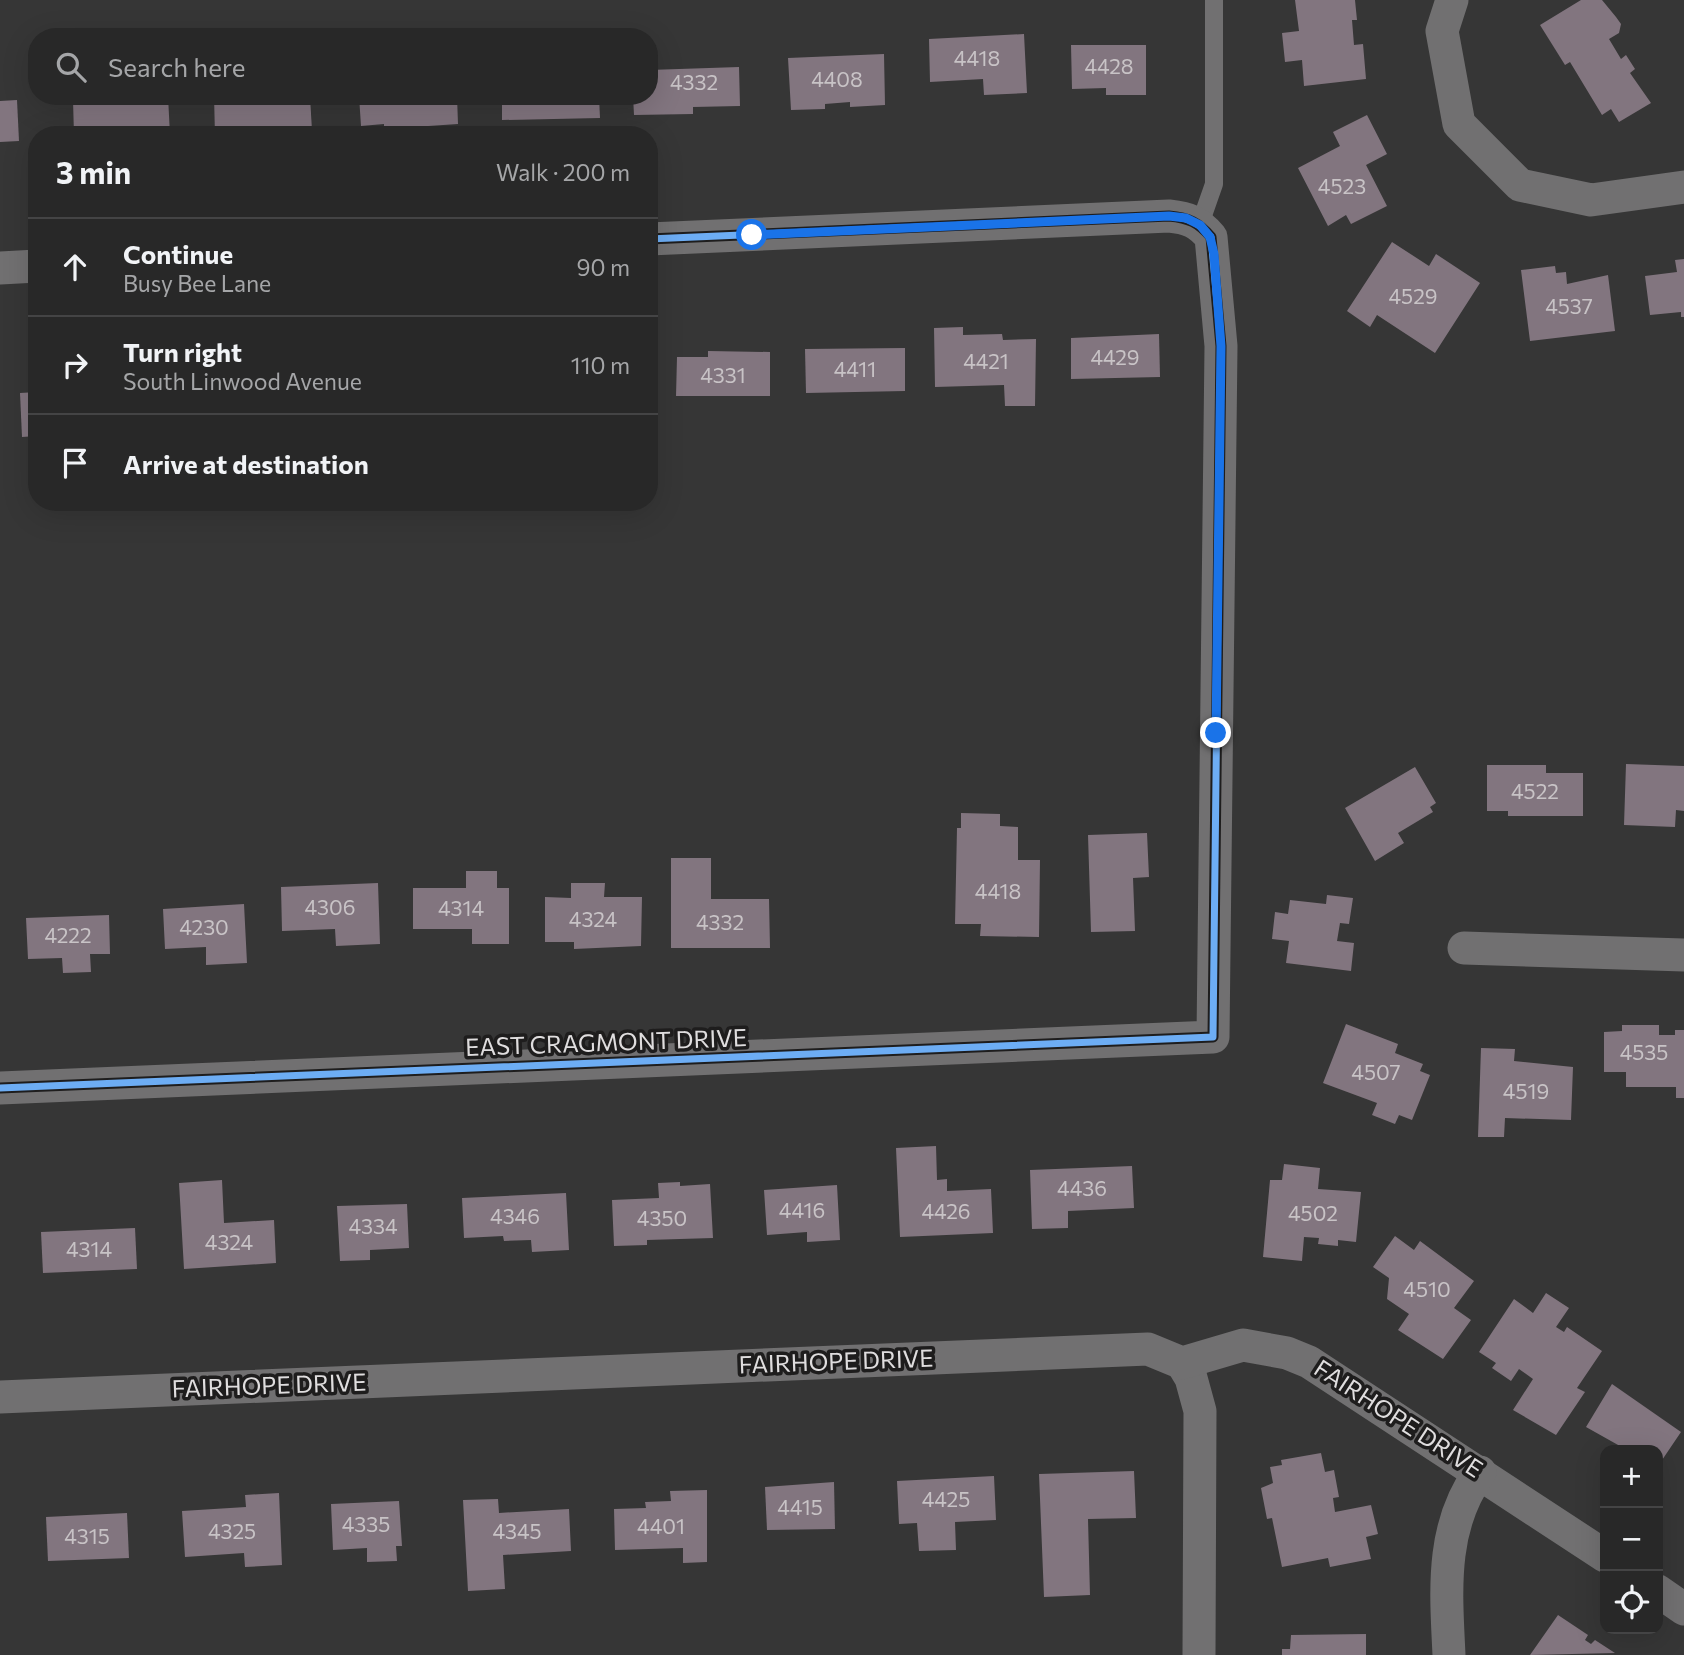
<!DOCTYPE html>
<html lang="en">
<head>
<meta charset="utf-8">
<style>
	:root { --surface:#282828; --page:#343434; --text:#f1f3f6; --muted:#a5a6a8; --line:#444445 }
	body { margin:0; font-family:Commissioner,sans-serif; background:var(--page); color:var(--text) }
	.controls { position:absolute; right:21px; bottom:21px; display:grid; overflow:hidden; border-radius:14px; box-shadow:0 7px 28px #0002 }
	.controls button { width:63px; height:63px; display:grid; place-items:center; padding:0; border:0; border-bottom:2px solid var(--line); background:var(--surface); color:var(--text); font:35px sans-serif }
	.stop { position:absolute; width:21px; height:21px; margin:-16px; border:5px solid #1a73e8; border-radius:50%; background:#fff }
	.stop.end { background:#1a73e8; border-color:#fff; box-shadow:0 2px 7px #0008 }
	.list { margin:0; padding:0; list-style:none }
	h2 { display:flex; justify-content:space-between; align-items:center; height:91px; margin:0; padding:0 28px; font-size:30px }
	h2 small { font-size:23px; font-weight:400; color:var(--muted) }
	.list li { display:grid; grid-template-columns:46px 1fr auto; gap:21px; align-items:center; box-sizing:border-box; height:98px; padding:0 28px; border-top:2px solid var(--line) }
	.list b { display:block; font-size:26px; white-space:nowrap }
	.list p { margin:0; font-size:23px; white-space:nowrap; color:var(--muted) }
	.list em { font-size:23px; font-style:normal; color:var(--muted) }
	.icon { flex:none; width:38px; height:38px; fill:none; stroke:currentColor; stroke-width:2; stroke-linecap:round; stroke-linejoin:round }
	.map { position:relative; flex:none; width:1684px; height:1655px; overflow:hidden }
	.search { position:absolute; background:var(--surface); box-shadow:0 7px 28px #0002; left:28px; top:28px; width:630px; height:77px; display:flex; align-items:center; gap:18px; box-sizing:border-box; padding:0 24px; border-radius:28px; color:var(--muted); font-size:26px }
	.panel { position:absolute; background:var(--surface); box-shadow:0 7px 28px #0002; left:28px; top:126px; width:630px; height:385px; border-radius:28px }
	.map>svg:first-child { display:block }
	.building { fill:#82757f }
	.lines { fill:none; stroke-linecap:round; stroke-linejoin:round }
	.lane { stroke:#717071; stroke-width:18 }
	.street { stroke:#717071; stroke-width:33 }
	.cycleway-casing { stroke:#1e1d1d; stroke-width:11 }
	.cycleway { stroke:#6dadf4; stroke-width:7 }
	.route { stroke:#1a73e8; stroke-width:9 }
	.labels { text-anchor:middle; stroke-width:7; stroke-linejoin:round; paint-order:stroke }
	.number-label { font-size:21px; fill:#c8c3c6 }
	.street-label { font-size:24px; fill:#dfddde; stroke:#1e1d1d }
</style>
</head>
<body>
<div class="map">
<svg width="1684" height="1655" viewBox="0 0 1684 1655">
	<rect width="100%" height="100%" fill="#363636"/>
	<g class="building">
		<path d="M1295,0H1355L1357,20H1352L1354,45L1363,44L1366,79L1304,86L1302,60L1285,62L1282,33L1299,31Z"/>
		<path d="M1581,0H1602L1616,17L1621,24L1619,33L1609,39L1621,59L1626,55L1635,69L1630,73L1651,103L1619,122L1611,109L1602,115L1570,62L1565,65L1540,25Z"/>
		<path d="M1024,34L1027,93L984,95L983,79L930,82L929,39Z"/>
		<path d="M1071,45H1146V95H1106V88L1072,89Z"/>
		<path d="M884,54L885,105L850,107V102L825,104V109L791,110L788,58Z"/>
		<path d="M739,67L740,106L693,107V114L634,115L633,96H649V70Z"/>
		<path d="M93,96H168L170,135H74L73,100L93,99Z"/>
		<path d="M214,96H310L312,131L215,135Z"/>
		<path d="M359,96H457L458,124L384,129V124L361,126Z"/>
		<path d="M502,96H599L600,118L502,120Z"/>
		<path d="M17,100L19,141L0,142V101Z"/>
		<path d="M1367,115L1387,154L1366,165L1387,206L1351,224L1346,215L1328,226L1298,168L1340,146L1333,132Z"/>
		<path d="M1392,242L1429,266L1436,254L1480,283L1435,353L1377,315L1370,327L1347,311Z"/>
		<path d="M1684,259V317H1681V312L1650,315L1645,276L1677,272L1675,260Z"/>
		<path d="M1555,266L1556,273L1566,272L1567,284L1608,275L1615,331L1530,341L1521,270Z"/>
		<path d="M963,327V335L1002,334L1003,340L1036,339L1035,406H1005L1004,385L935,387L934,328Z"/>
		<path d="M1159,334L1160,377L1071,379V338Z"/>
		<path d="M905,348V391L806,393L805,349Z"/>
		<path d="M708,351L770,352V396H676L677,357H708Z"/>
		<path d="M37,392V436L22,437L20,393Z"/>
		<path d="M1626,764L1684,766V811L1676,810L1675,827L1624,825Z"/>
		<path d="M1487,765H1546V773H1583V816H1508V811H1487Z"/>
		<path d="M1415,767L1436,803L1430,807L1433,812L1398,833L1404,843L1375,861L1345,808Z"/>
		<path d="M961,813L1000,814V826L1018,827V860H1040L1039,937L980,936L981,924H955L957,828H961Z"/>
		<path d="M1147,833L1149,877L1133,878L1135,931L1091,932L1088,835Z"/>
		<path d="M671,858H711V899H769L770,948H671Z"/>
		<path d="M466,871H497V888H509V944H472V929H413V888H466Z"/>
		<path d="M378,883L380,944L336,946L335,929L282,931L281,887Z"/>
		<path d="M571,883H605L604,897H642L641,946L574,949V942H545V897L571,898Z"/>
		<path d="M1327,895L1353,898L1349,924L1340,923L1337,941L1354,943L1351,971L1286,963L1289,941L1272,939L1275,912L1288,914L1290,900L1326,904Z"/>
		<path d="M244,904L247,963L206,965V947L165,949L163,909Z"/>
		<path d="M109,915L110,954H90L91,972L63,973L62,958L28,959L26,918Z"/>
		<path d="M1346,1024L1398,1044L1395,1053L1423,1064L1420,1071L1430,1075L1412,1120L1399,1115L1395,1124L1372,1115L1377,1103L1323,1083Z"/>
		<path d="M1622,1025H1659V1035H1675V1030H1684V1098H1676V1087H1626V1072H1604V1032L1622,1031Z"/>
		<path d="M1481,1048L1515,1049L1514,1061L1573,1067L1571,1120L1505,1118L1504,1137H1478Z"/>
		<path d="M936,1146L937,1180L947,1179V1191L991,1189L993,1233L900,1237L896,1148Z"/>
		<path d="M1284,1164L1320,1168L1318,1189L1361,1192L1356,1242L1338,1240V1246L1318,1244L1319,1238L1304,1237L1302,1261L1263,1257L1270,1180H1282Z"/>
		<path d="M1132,1166L1134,1208L1068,1211V1228L1032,1229L1030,1170Z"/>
		<path d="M222,1180L224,1223L274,1220L276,1263L184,1269L179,1183Z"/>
		<path d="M680,1182V1186L710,1184L713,1238L647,1240V1245L614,1246L612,1200L659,1198L658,1183Z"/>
		<path d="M837,1185L840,1240L807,1242V1232L767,1235L764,1190Z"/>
		<path d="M566,1193L569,1250L532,1252L531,1240L504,1241L503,1236L464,1238L462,1198Z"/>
		<path d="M407,1204L409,1248L370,1250V1260L340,1261L337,1206Z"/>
		<path d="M135,1228L137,1269L43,1273L41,1232Z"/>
		<path d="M1395,1236L1414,1250L1420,1241L1474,1281L1454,1308L1471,1320L1443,1359L1398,1330L1409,1314L1387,1299L1389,1278L1373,1267Z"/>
		<path d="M1546,1293L1569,1308L1556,1327L1564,1332L1567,1327L1602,1351L1577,1388L1585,1392L1556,1435L1513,1410L1533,1379L1519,1369L1511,1381L1492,1368L1496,1363L1479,1352L1514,1299L1533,1313Z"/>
		<path d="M1612,1384L1681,1432L1658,1466V1450H1627L1586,1427Z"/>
		<path d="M1321,1453L1325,1472L1334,1470L1339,1497L1333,1498L1335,1512L1371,1505L1378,1534L1366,1537L1371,1559L1330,1567L1328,1558L1282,1567L1272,1518L1267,1519L1261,1488L1273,1483L1270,1467L1282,1465L1281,1460Z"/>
		<path d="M1134,1471L1136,1518L1088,1519L1090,1595L1044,1597L1039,1474Z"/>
		<path d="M994,1476L996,1520L955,1522L956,1550L919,1551L917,1523L899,1524L897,1481Z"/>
		<path d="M834,1482L835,1529L767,1530L765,1487Z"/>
		<path d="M707,1490V1562L683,1563V1548L615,1550L614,1509L646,1508L645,1502L671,1501L670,1491Z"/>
		<path d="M279,1493L282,1565L245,1567L244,1553L185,1557L182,1511L246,1507L245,1495Z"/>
		<path d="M498,1499L499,1513L569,1509L571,1551L503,1555L505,1589L468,1591L463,1500Z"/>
		<path d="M399,1501L402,1546H396L397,1561L367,1562V1548L333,1550L331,1504Z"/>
		<path d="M127,1513L129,1558L48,1561L46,1517Z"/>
		<path d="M1558,1615L1588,1635L1585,1640L1591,1644L1595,1640L1615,1653L1530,1655Z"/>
		<path d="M1366,1634V1655H1282V1649H1290L1291,1635Z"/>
	</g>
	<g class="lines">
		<path class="lane" d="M1200,224L1214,184V0"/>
		<g class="street">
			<path d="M1452,0L1442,31L1459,124L1520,185L1591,200L1684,187"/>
			<path d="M0,268L37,266"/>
			<path d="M1464,948L1684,955"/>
			<path d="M0,1088L1213,1037L1221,346L1211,237C1198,222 1189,218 1169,216L649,239"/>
			<path d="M1182,1363L1191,1378L1200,1411L1199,1655"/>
			<path d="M0,1397L1148,1349L1182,1363L1243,1345L1287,1353L1309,1362L1605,1556"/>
			<path d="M1658,1591L1684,1609"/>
			<path d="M1449,1655C1446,1591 1440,1527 1480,1472"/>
		</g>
		<g class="cycleway-casing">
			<path id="cycleway" d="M0,1088L1213,1037L1221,346L1211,237C1198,222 1189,218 1169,216L649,239"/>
		</g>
		<use href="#cycleway" class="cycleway"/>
	</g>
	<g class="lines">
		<path class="route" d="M752,235L1169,216L1186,218L1200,225L1210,237L1214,254L1221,346L1216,733"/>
	</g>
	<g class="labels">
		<g class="number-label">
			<text x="977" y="66">4418</text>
			<text x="1109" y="74">4428</text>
			<text x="837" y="87">4408</text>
			<text x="694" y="90">4332</text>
			<text x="1342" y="194">4523</text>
			<text x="1413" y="304">4529</text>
			<text x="1569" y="314">4537</text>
			<text x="1115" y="365">4429</text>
			<text x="986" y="369">4421</text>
			<text x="855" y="377">4411</text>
			<text x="723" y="383">4331</text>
			<text x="1535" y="799">4522</text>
			<text x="998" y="899">4418</text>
			<text x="330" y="915">4306</text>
			<text x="461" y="916">4314</text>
			<text x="593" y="927">4324</text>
			<text x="720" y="930">4332</text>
			<text x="204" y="935">4230</text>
			<text x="68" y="943">4222</text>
			<text x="1644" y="1060">4535</text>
			<text x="1376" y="1080">4507</text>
			<text x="1526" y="1099">4519</text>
			<text x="1082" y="1196">4436</text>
			<text x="802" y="1218">4416</text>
			<text x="946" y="1219">4426</text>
			<text x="1313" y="1221">4502</text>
			<text x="515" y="1224">4346</text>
			<text x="662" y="1226">4350</text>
			<text x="373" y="1234">4334</text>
			<text x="229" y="1250">4324</text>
			<text x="89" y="1257">4314</text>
			<text x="1427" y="1297">4510</text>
			<text x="946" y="1507">4425</text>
			<text x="800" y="1515">4415</text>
			<text x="366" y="1532">4335</text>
			<text x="661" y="1534">4401</text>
			<text x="232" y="1539">4325</text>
			<text x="517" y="1539">4345</text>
			<text x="87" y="1544">4315</text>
		</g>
		<g class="street-label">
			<text transform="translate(606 1043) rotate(-2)" y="8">EAST CRAGMONT DRIVE</text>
			<text transform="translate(836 1362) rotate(-2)" y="8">FAIRHOPE DRIVE</text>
			<text transform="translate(269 1386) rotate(-2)" y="8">FAIRHOPE DRIVE</text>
			<text transform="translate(1398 1419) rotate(33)" y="8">FAIRHOPE DRIVE</text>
		</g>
	</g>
</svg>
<div class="controls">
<button>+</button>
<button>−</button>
<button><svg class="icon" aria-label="locate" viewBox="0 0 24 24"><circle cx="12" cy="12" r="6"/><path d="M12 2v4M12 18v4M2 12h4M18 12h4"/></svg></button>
</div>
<div class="stop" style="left:752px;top:235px"></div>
<div class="stop end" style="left:1216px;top:733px"></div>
<div class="search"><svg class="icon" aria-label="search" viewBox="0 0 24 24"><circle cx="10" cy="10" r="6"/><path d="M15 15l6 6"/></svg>Search here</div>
<section class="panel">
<h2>3 min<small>Walk · 200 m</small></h2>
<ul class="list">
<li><svg class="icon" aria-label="ahead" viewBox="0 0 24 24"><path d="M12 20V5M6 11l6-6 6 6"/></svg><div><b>Continue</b><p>Busy Bee Lane</p></div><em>90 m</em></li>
<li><svg class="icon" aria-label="right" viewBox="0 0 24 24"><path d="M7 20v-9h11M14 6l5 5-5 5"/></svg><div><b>Turn right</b><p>South Linwood Avenue</p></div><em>110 m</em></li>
<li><svg class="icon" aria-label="arrive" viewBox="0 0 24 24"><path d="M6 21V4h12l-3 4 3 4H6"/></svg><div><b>Arrive at destination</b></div></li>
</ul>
</section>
</div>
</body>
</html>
